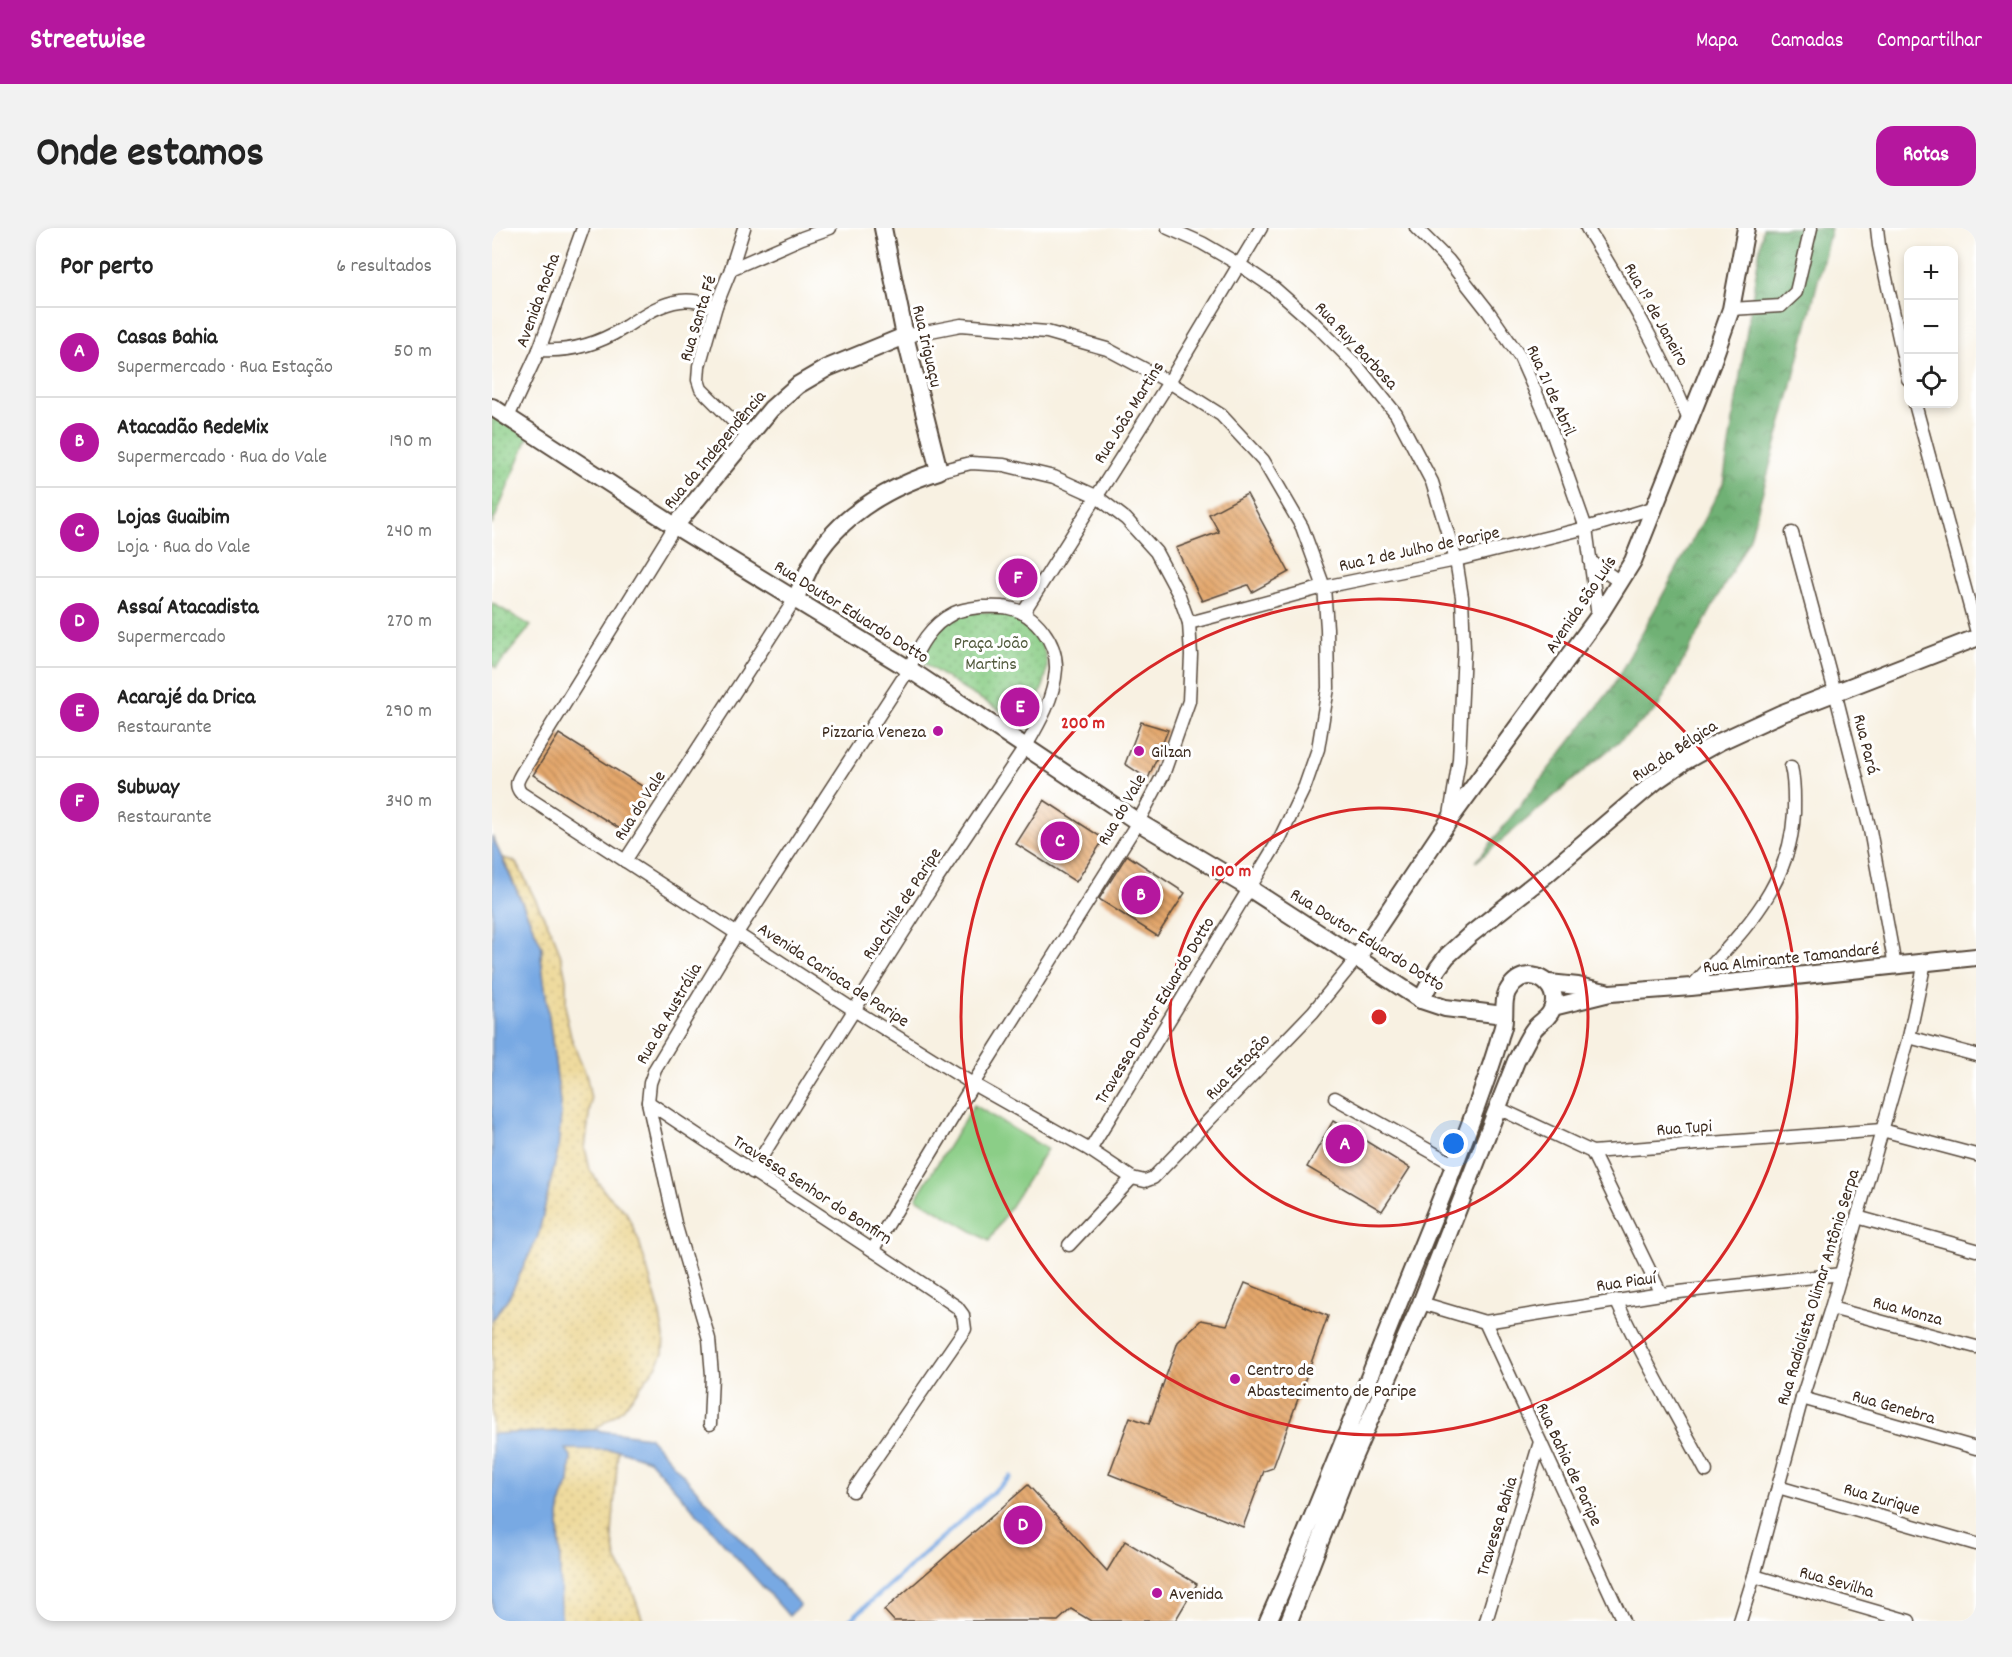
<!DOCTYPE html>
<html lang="pt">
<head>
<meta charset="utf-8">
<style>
	:root { --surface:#fff; --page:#f2f2f2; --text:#222; --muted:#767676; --line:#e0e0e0; --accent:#b5179e }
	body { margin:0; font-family:Dekko,sans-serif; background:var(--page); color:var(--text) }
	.controls { position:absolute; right:18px; top:18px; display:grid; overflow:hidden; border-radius:12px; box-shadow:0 3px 9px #0003 }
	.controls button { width:54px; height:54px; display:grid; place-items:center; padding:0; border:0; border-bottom:2px solid var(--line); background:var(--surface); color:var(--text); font:30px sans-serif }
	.you { position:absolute; left:962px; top:916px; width:21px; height:21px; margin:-15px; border:4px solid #fff; border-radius:50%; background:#1a73e8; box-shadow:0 0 0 9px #1a73e833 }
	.badge { display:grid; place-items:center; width:39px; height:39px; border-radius:50%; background:var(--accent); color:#fff; font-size:20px; font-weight:700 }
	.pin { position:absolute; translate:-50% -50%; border:3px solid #fff; box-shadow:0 2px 6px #0006 }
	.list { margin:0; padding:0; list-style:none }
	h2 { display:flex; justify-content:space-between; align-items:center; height:78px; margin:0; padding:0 24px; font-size:26px }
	h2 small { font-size:20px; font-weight:400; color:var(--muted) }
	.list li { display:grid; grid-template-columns:39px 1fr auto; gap:18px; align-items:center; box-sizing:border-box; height:90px; padding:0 24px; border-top:2px solid var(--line) }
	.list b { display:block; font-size:22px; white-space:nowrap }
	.list p { margin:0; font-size:20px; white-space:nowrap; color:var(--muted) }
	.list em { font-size:20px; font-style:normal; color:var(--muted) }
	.icon { flex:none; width:33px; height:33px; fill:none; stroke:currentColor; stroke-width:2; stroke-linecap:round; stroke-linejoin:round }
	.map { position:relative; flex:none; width:1484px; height:1393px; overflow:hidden; border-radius:18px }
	header { display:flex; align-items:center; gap:36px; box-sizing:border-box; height:84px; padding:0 30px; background:var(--accent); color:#fff }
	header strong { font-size:28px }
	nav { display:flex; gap:33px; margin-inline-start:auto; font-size:21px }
	.intro { display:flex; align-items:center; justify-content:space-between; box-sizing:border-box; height:144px; padding:0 36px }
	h1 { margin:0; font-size:42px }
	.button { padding:15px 27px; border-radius:18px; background:var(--accent); color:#fff; font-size:21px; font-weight:700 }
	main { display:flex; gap:36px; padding:0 36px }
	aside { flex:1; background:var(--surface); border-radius:18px; box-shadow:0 3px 9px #0003 }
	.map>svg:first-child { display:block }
	.green { fill:#8bce87; stroke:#637c52; stroke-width:1.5 }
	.forest { fill:url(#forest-crowns); stroke:#566e49; stroke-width:1.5 }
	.sand { fill:url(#sand-dots); stroke:#94825e; stroke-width:1.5 }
	.park { fill:url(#park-dots); stroke:#637c52; stroke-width:1.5 }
	.water { fill:#78a9e3; stroke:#5a6a80; stroke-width:1.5 }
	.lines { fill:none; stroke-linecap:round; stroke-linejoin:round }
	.stream { stroke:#78a9e3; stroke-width:4.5 }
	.building { fill:url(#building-back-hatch) }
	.minor-casing { stroke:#57483b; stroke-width:15 }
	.secondary-casing { stroke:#57483b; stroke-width:20 }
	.minor { stroke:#fff; stroke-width:12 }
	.secondary { stroke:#fff; stroke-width:16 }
	.ring { fill:none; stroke:#d62828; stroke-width:3 }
	.poi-dot { fill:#b5179e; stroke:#fff; stroke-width:2 }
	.labels { text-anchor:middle; stroke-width:6; stroke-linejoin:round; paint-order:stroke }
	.street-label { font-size:18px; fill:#3b2a1e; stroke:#fff }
	.park-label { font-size:18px; fill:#535b3e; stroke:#fff }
	.poi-label { font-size:18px; fill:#3b2a1e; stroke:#fff; text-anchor:start }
	.centre { fill:#d62828; stroke:#fff; stroke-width:3 }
	.ring-label { font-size:18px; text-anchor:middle; font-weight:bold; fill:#d62828; stroke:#fff; stroke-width:6; stroke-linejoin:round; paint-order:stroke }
</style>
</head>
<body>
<header>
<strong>Streetwise</strong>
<nav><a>Mapa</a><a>Camadas</a><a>Compartilhar</a></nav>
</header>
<div class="intro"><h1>Onde estamos</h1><a class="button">Rotas</a></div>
<main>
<aside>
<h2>Por perto<small>6 resultados</small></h2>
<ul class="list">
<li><span class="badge">A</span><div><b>Casas Bahia</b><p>Supermercado · Rua Estação</p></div><em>50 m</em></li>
<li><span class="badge">B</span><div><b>Atacadão RedeMix</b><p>Supermercado · Rua do Vale</p></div><em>190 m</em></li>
<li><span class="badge">C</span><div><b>Lojas Guaibim</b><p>Loja · Rua do Vale</p></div><em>240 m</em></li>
<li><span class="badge">D</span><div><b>Assaí Atacadista</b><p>Supermercado</p></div><em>270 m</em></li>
<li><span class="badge">E</span><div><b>Acarajé da Drica</b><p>Restaurante</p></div><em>290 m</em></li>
<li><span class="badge">F</span><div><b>Subway</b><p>Restaurante</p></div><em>340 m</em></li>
</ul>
</aside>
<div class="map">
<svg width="1484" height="1393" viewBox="0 0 1484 1393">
	<defs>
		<pattern id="forest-crowns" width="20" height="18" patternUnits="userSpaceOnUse" patternTransform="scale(1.5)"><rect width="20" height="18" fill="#70b174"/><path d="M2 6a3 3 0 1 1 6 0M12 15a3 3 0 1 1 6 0" fill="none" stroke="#5d905f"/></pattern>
		<pattern id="sand-dots" width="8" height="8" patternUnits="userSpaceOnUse" patternTransform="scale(1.5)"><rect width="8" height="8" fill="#eeda9e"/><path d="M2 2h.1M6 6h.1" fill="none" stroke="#cdbb88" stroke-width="1.8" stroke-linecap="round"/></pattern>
		<pattern id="park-dots" width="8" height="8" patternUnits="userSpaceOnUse" patternTransform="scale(1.5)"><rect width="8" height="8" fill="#8bce87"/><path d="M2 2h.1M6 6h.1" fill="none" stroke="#73a76e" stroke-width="1.8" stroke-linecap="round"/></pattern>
		<pattern id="building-back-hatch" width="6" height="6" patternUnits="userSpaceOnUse" patternTransform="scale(1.5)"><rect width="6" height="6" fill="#e4a76c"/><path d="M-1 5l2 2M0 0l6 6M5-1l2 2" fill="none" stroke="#ba8858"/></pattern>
	</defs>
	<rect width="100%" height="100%" fill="#fff"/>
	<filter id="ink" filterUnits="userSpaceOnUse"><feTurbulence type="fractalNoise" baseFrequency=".0167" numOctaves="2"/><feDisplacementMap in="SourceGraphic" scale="12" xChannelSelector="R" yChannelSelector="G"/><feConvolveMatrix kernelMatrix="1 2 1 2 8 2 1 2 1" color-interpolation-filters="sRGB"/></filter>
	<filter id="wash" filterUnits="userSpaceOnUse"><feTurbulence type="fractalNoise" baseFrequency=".008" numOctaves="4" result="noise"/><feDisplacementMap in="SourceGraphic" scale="24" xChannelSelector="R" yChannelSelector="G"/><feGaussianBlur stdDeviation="1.35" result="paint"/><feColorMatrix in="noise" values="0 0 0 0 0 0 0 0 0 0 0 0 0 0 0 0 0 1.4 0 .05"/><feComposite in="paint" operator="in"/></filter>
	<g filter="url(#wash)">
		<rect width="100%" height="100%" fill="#f8f1e2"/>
		<path class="green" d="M482,877L555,921L497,1013L424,970Z"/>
		<path class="forest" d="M1271,0H1339L1299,161L1258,310L1165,481L984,634L1120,460L1231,256Z"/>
		<g class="sand">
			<path d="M11,630L22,633L27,639L63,711L70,732L74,751V787L79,809L95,850L99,872L93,920L98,942L112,963L134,984L147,1013L166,1078L172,1108L171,1125L165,1137L131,1181L102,1202L0,1206V1093L18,1067L46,1008L66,922L67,864L49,730L50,719Z"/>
			<path d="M73,1221L126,1222L120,1307L124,1330L139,1359L151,1393H69L67,1288L70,1270L77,1254L79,1228Z"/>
		</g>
		<g class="park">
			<path d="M0,179L38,205L0,297Z"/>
			<path d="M0,375L39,398L4,440L0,436Z"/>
			<path d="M461,383L526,385C535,394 544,403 549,415C552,422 555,432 555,439C554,457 541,491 520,489L471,461L429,433L436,407Z"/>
		</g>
		<g class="water">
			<path d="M0,608L50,719L49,730L67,864L69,887L66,922L46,1008L18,1067L0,1093Z"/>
			<path d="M102,1202L157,1209L308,1377L297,1388L157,1232L126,1222L74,1221L79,1228L77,1254L70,1270L67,1288L69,1393H0V1206Z"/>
		</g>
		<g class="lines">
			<path class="stream" d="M357,1393L518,1249"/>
		</g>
		<g id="blocks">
			<g class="building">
				<path d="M755,266L797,344L760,364L756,357L710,373L684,320L727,304L717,286Z"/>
				<path d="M649,494L676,502L656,551L633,536Z"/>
				<path d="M67,506L158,563L133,604L41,547Z"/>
				<path d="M552,572L612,611L584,654L524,616Z"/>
				<path d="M635,627L693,665L665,708L607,671Z"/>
				<path d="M841,893L918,940L890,983L815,939Z"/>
				<path d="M753,1055L836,1088L781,1240L772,1243L751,1299L617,1246L638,1189L657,1196L686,1114L709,1092L735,1097Z"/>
				<path d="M536,1257L615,1343L633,1313L705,1356L683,1393H599L579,1381L566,1393H402L392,1382Z"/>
			</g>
		</g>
	</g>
	<g filter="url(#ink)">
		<use href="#blocks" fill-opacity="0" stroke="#57483b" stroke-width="1.5"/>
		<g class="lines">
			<g class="minor-casing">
				<g id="minor">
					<path d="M252,0L239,41L224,78L207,138L206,152L209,161L256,208"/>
					<path d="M676,0L710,15L748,37L782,60L824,97L867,140L904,186L940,254L964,332L970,369L972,421L967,532L958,587"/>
					<path d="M924,0L956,32L996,83L1028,129L1055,190L1094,300L1106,389"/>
					<path d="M1095,0C1133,62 1170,124 1197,192"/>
					<path d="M1385,0L1387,18L1416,151"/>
					<path d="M239,41L310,10L338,0"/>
					<path d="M1239,81L1289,78L1304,64L1319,0"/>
					<path d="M413,108L469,97L555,104L615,121L677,154L729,187L771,232L810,299L832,359L835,400L836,460L826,521L813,558L788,610L598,922"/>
					<path d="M47,122C77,124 104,117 130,101C149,89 166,76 188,73C200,71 213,75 224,78"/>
					<path d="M1423,176L1484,401"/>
					<path d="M16,189L47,122L91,0"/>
					<path d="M183,298L31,543C26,551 22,557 29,565L362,782L481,856L598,922L640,950L653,953L661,950L821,784L865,730"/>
					<path d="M1300,305L1343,464L1378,602L1403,738"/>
					<path d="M1098,333L1128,354"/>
					<path d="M531,385L677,154L769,0"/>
					<path d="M697,395L832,359L964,332L1094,300L1164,279"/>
					<path d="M133,633L303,371"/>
					<path d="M1199,759C1248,707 1298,660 1302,585C1302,569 1303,555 1299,539"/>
					<path d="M1417,809L1484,827"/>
					<path d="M843,870L963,937"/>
					<path d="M156,874C258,943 363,1009 465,1079L471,1087L473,1101L361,1263"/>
					<path d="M1006,880L1100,924L1390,902L1484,927"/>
					<path d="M1100,924L1169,1066"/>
					<path d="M1365,989L1484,1022"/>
					<path d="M577,1017L640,950"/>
					<path d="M381,1021L481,856L646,594L671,547L697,473L699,427L697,395L687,367L664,324L634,291L604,268L562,249L512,237L479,235L447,243"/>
					<path d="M1124,1072C1151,1131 1184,1186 1214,1243"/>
					<path d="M929,1075L993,1094L1169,1066L1349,1046"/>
					<path d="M1339,1080L1484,1119"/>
					<path d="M993,1094L1131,1393"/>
					<path d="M1310,1170L1484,1220"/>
					<path d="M218,1196L220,1147L217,1111L183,995L156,874L158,855L163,841L245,705L417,441C427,418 438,397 462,385C470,381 480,380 489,379C498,379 507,378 517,380C543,385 565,414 564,441C562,470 548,494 534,518L445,651L260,944"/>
					<path d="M1286,1259L1484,1316"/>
					<path d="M1262,1348L1417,1393"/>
					<path d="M994,1393L1048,1214"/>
					<path d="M1248,1393L1262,1348L1310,1170L1339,1080L1417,809L1433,734"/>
				</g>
			</g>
			<g class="secondary-casing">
				<g id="secondary">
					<path d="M0,179L183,298L417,441L646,594L757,660L929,772L953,780L1012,787"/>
					<path d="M183,298L279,181L306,157L335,140L413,108"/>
					<path d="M303,371C309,359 315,345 321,333C348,287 397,259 447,243L413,108L391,0"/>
					<path d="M865,730L958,591L1106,389L1141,333L1220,135L1239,81L1254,0"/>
					<path d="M1057,755L1086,758L1114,764"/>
					<path d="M929,772L946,740L955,728L978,707L1055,646L1164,553L1193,533L1227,514L1288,486L1484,410"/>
					<path d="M1061,779L1118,765L1199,759L1484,729"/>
					<path d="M776,1393C824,1286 866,1176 910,1067C936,1003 962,941 985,877C993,854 1002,832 1008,808C1010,803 1012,797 1012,791C1013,782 1011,773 1015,764C1035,727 1079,762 1055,789C1051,793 1046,796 1042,801C1035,810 1030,823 1024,833L929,1075L857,1239L797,1393"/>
				</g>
			</g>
			<use href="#minor" class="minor"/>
			<use href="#secondary" class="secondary"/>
		</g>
	</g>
	<g class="ring">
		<circle cx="887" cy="789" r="209"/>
		<circle cx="887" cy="789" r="418"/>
	</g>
	<g class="poi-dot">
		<circle cx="446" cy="503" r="6"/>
		<circle cx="647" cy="523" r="6"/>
		<circle cx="743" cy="1151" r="6"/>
		<circle cx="665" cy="1365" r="6"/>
	</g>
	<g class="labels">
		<g class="street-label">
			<text transform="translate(45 72) rotate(-70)" y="6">Avenida Rocha</text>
			<text transform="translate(1165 86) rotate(61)" y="6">Rua 1º de Janeiro</text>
			<text transform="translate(205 90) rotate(-73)" y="6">Rua Santa Fé</text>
			<text transform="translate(865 117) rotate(47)" y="6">Rua Ruy Barbosa</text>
			<text transform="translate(436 118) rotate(77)" y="6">Rua Iriguaçu</text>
			<text transform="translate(1060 162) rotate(66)" y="6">Rua 21 de Abril</text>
			<text transform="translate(636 184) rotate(-58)" y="6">Rua João Martins</text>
			<text transform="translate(222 221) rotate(-50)" y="6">Rua da Independência</text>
			<text transform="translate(927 320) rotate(-12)" y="6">Rua 2 de Julho de Paripe</text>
			<text transform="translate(1088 376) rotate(-56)" y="6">Avenida São Luís</text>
			<text transform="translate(360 383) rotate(32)" y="6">Rua Doutor Eduardo Dotto</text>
			<text transform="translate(1375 516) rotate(76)" y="6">Rua Pará</text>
			<text transform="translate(1182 522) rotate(-33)" y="6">Rua da Bélgica</text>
			<text transform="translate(147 577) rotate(-57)" y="6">Rua do Vale</text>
			<text transform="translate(629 581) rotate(-60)" y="6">Rua do Vale</text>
			<text transform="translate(409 675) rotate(-57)" y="6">Rua Chile de Paripe</text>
			<text transform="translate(876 711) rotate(32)" y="6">Rua Doutor Eduardo Dotto</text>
			<text transform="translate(1299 729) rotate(-6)" y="6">Rua Almirante Tamandaré</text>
			<text transform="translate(342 746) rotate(33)" y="6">Avenida Carioca de Paripe</text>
			<text transform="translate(662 782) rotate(-59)" y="6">Travessa Doutor Eduardo Dotto</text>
			<text transform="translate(176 785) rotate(-60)" y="6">Rua da Austrália</text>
			<text transform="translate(745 838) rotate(-46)" y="6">Rua Estação</text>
			<text transform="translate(1192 899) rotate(-4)" y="6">Rua Tupi</text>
			<text transform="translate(321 961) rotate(33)" y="6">Travessa Senhor do Bonfirn</text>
			<text transform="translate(1134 1053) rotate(-8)" y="6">Rua Piauí</text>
			<text transform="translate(1325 1059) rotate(-73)" y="6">Rua Radiolista Olimar Antônio Serpa</text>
			<text transform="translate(1416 1082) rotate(15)" y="6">Rua Monza</text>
			<text transform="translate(1402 1178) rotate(16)" y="6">Rua Genebra</text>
			<text transform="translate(1078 1236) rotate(65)" y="6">Rua Bahia de Paripe</text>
			<text transform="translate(1390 1270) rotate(16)" y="6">Rua Zurique</text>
			<text transform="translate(1004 1298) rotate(-73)" y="6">Travessa Bahia</text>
			<text transform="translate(1345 1353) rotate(16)" y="6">Rua Sevilha</text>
		</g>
		<g class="park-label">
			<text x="499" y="420">Praça João<tspan x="499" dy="21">Martins</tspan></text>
		</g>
		<g class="poi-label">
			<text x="434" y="509" text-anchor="end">Pizzaria Veneza</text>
			<text x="659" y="529">Gilzan</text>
			<text x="755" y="1147">Centro de<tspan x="755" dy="21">Abastecimento de Paripe</tspan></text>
			<text x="677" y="1371">Avenida</text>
		</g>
	</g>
	<circle cx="887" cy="789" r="9" class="centre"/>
	<g class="ring-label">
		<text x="591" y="500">200 m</text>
		<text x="739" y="648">100 m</text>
	</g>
</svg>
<div class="controls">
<button>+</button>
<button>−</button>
<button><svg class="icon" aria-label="locate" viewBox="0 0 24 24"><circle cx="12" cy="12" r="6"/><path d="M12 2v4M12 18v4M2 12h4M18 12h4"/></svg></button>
</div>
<div class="you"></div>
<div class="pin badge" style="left:853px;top:916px">A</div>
<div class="pin badge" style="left:649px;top:667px">B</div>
<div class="pin badge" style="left:568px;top:613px">C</div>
<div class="pin badge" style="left:531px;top:1297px">D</div>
<div class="pin badge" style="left:528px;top:479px">E</div>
<div class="pin badge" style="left:526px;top:350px">F</div>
</div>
</main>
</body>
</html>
